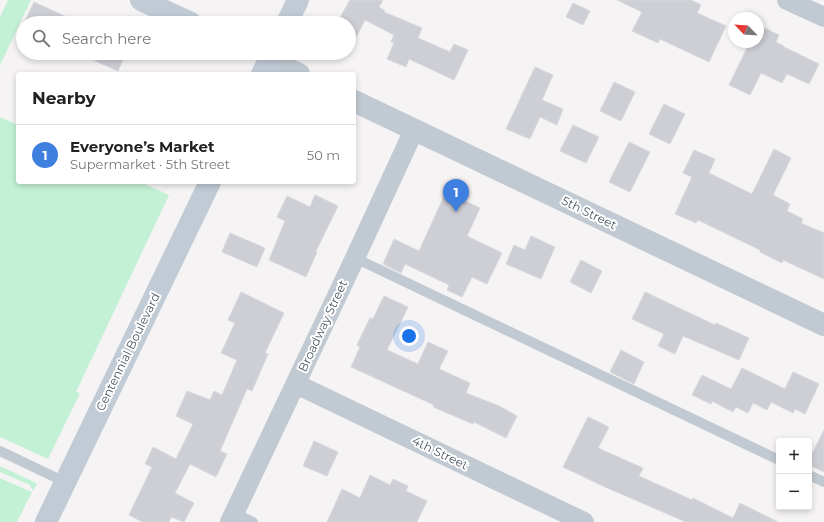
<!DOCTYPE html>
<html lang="en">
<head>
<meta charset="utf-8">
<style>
	:root { --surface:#fff; --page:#f2f2f2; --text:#222; --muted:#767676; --line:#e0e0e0; --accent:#b45309 }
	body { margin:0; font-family:Montserrat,sans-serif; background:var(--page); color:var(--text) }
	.controls { position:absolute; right:12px; bottom:12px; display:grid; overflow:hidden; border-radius:4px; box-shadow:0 2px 6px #0003 }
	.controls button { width:36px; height:36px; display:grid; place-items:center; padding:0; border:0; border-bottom:1px solid var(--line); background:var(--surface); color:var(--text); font:20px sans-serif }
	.compass { position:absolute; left:728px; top:12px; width:36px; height:36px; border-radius:50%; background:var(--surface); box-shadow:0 2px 6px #0003; rotate:295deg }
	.you { position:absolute; left:409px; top:336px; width:14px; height:14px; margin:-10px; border:3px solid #fff; border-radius:50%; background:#1a73e8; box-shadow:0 0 0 6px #1a73e833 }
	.badge { display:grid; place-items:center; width:26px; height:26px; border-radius:50%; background:var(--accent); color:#fff; font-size:13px; font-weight:700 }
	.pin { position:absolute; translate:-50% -33px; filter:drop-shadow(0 1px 2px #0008) }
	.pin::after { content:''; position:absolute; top:21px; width:14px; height:12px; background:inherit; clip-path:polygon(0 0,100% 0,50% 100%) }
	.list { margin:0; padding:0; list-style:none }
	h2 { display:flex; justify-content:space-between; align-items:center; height:52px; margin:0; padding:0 16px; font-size:17px }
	h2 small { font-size:13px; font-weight:400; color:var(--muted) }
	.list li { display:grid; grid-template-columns:26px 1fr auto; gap:12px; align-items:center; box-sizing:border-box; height:60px; padding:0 16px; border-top:1px solid var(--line) }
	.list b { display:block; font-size:15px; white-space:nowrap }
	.list p { margin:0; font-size:13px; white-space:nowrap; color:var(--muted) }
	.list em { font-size:13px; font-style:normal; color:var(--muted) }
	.icon { flex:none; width:22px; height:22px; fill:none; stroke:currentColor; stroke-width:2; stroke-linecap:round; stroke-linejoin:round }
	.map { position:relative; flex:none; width:824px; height:522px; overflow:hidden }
	.search { position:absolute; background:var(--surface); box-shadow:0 2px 6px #0003; left:16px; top:16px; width:340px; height:44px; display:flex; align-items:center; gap:10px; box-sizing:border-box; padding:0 14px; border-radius:22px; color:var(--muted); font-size:15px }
	.panel { position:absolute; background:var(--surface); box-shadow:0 2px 6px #0003; left:16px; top:72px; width:340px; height:112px; border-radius:4px }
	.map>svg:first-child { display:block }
	.green { fill:#c3f1d5 }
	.building { fill:#cdcfd5; stroke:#d7d9de }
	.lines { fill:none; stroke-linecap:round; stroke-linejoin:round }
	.service { stroke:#c1cad2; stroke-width:10 }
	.minor { stroke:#c1cad2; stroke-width:20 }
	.tertiary { stroke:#c1cad2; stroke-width:22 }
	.secondary { stroke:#c1cbd6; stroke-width:22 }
	.labels { text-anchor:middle; stroke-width:4; stroke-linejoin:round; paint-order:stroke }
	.street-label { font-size:12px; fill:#4a5661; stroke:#fff }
</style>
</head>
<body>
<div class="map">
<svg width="824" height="522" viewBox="0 0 824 522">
	<rect width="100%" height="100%" fill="#f5f3f3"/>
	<g class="green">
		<path d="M8,0H31L0,65V17Z"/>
		<path d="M0,117L18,125V182H140L169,195L76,392L80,393L48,459L0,437Z"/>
		<path d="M0,466L34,482L37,484L33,491L30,485L0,472Z"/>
		<path d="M0,478L32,492L17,522H0Z"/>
	</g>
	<g class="building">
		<path d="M350,0H383L379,7L385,11L384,12L422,28L418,38L450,52L454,44L468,50L454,80L409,59L406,67L387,59L394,43L391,42L394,35L365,20L349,51V23H337Z"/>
		<path d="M617,0H691L701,5L697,13L726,26L709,62L660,39L658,43L632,31L642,12Z"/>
		<path d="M34,2L80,23H24Z"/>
		<path d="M573,3L590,11L583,25L566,17Z"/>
		<path d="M758,25L779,35L776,42L784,46V47L819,64L809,84L787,74L782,83L761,73L750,95L729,85L750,42H758Z"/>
		<path d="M77,53H126L118,71Z"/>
		<path d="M535,67L553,75L542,100L563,109L557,125L540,117L530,139L506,129Z"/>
		<path d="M614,82L635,92L621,121L600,111Z"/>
		<path d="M664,104L685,114L670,144L649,134Z"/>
		<path d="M573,125L599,137L586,163L560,151Z"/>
		<path d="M629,142L650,152L630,192L609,182Z"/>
		<path d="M774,149L791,158L773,195L790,204L787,211L803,219L801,223L824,233V279L783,260L782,263L760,252V250L698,220L696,223L675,214L692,177L683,173L694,150L715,159L709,173L752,194Z"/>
		<path d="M446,192L480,208L467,236L502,253L487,284L472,277L462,297L447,290L449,285L405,264L401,273L383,264L394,239L419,251Z"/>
		<path d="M315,195L338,206L316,251L317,252L306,277L269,260L285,221L277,217L287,196L310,207Z"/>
		<path d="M230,233L265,248L257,267L222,252Z"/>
		<path d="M531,236L555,247L541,279L506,264L514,245L525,250Z"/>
		<path d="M581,260L602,271L591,293L570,282Z"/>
		<path d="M241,292L284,313L265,353L268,354L252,391L247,389L220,451L227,454L216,477L190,464L175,493L194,503L184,522L171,517L169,522H142L129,515L152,467L145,464L153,447L176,459L193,424L176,416L187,391L210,400L214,391L222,395L237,360L221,353L235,323L228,320Z"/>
		<path d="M645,292L715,325L716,323L749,338L739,360L683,336L675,354L658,346L664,334L632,319Z"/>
		<path d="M384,296L408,307L387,350L418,364L428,342L448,351L439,369L470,383L466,393L499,406L517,416L506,438L474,422L473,424L433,407L434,405L351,367L360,347L357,345L370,318L373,319Z"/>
		<path d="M621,350L644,362L634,384L610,372Z"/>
		<path d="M742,368L785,389L793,372L819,384L805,414L795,409L793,413L771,402L767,410L753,403L748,413L736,407L733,412L712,401L711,404L692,395L702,375L731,389Z"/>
		<path d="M588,417L609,427L598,448L643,468L639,476L692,500L693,498L733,518L740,503L778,522H686L605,487L563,467Z"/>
		<path d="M824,430V472L809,465V460Z"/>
		<path d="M314,441L338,452L327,476L303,466Z"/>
		<path d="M370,475L390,485L393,479L408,486L406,491L427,501L417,522H327L342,489L360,498Z"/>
	</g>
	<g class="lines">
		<g class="service">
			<path d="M355,258L779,460"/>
			<path d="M0,451L65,482"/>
			<path d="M809,475L824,482"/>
			<path d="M234,513L253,522"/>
		</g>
		<g class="minor">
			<path d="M787,0L824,17"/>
			<path d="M296,384L584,522"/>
			<path d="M230,522L355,258L414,130"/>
		</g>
		<g class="tertiary">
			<path d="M269,60L299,74"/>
			<path d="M354,101L824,325"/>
		</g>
		<g class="secondary">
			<path d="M141,0L191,23"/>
			<path d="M287,23L298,0"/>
			<path d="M262,74L272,53"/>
			<path d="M46,522L210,182"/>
		</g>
	</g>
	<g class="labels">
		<g class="street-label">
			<text transform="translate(589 213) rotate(26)" y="4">5th Street</text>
			<text transform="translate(323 326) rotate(-65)" y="4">Broadway Street</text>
			<text transform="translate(128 352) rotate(-64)" y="4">Centennial Boulevard</text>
			<text transform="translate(440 453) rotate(26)" y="4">4th Street</text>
		</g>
	</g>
</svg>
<div class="controls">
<button>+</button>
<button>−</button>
</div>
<svg class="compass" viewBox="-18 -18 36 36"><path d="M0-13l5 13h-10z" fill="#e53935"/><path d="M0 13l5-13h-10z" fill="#767676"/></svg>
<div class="you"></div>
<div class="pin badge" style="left:456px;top:212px;background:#3f7fe0">1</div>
<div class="search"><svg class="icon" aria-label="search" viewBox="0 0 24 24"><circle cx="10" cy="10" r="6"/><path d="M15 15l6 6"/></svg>Search here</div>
<section class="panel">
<h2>Nearby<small></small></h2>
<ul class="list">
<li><span class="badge" style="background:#3f7fe0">1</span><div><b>Everyone’s Market</b><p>Supermarket · 5th Street</p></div><em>50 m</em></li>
</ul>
</section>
</div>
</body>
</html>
